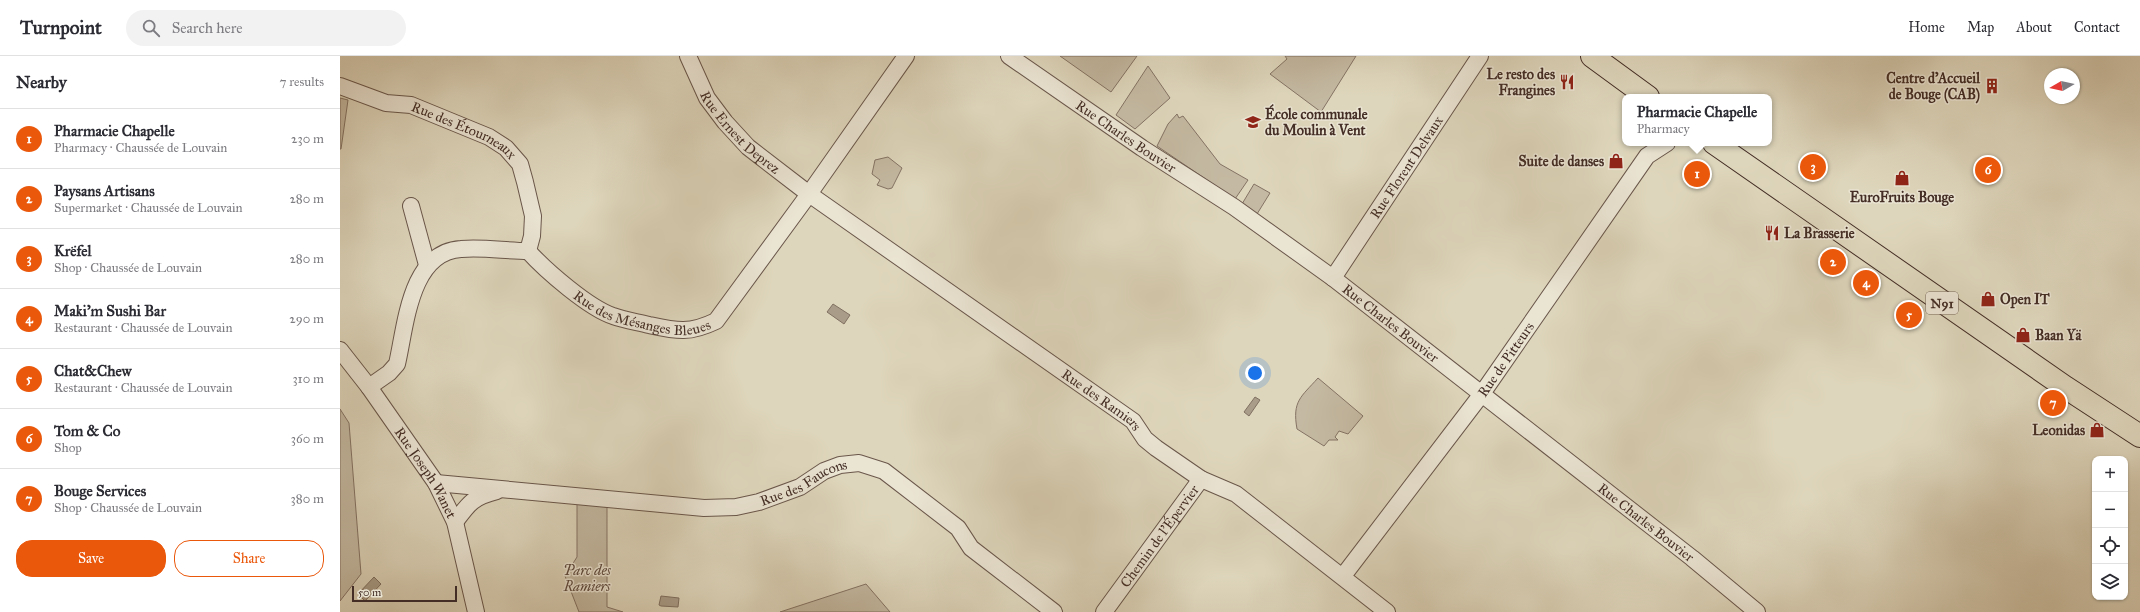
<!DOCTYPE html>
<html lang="en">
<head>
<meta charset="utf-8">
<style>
	:root { --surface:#fff; --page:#f2f2f3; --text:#2b2b33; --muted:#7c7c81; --line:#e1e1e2; --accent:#ea580c }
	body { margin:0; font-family:"IM FELL Great Primer",serif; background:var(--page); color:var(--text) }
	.controls { position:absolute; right:12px; bottom:12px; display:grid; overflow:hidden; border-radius:8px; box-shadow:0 1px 3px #0004 }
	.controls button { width:36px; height:36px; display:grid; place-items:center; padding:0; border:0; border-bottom:1px solid var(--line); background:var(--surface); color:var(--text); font:20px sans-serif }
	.compass { position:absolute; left:1704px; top:12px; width:36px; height:36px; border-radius:50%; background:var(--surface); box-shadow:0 1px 3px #0004; rotate:261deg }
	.scale { position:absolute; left:12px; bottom:10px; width:105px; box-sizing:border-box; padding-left:4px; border:2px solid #432d25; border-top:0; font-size:11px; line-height:14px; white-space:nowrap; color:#432d25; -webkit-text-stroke:3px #eae4d3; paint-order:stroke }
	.you { position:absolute; left:915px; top:317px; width:14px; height:14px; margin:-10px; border:3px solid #fff; border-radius:50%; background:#1a73e8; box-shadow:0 0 0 6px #1a73e833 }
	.badge { display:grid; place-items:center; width:26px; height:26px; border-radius:50%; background:var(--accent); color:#fff; font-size:13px; font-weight:700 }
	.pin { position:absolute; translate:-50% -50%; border:2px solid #fff; box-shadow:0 1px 4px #0006 }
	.popup { position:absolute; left:1282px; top:38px; width:150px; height:52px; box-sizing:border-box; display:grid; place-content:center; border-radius:8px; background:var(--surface); filter:drop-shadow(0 1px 3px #0005); font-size:13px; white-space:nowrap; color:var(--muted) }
	.popup b { font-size:15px; color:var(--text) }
	.popup::after { content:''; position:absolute; left:50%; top:100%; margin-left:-8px; border:8px solid transparent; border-top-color:var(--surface) }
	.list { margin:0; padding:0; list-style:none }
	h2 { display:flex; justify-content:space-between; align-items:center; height:52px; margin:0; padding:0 16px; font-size:17px }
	h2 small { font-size:13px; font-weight:400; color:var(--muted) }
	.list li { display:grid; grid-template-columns:26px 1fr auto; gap:12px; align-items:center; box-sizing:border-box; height:60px; padding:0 16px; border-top:1px solid var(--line) }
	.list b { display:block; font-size:15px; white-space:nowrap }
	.list p { margin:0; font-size:13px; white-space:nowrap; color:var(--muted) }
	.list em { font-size:13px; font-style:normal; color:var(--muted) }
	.actions { display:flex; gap:8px; padding:12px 16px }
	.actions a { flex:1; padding:9px 0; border:1px solid var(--accent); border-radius:16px; text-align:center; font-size:14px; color:var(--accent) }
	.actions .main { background:var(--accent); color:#fff }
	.icon { flex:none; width:22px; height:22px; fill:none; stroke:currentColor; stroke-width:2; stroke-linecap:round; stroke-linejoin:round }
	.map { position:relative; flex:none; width:1800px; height:556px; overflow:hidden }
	header { display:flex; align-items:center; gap:24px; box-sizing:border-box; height:56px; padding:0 20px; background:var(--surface); border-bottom:1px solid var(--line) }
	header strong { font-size:19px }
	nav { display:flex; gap:22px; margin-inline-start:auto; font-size:14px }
	.search { width:280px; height:36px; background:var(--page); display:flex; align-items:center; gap:10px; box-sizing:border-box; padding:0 14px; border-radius:22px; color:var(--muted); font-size:15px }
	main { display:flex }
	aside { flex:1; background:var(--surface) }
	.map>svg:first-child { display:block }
	.green { fill:#c4b9a2; stroke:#847364 }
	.water { fill:#a99d89; stroke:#807061 }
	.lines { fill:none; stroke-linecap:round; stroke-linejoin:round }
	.minor-casing { stroke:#6a574b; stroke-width:18 }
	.primary-casing { stroke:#432d25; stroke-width:24 }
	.minor { stroke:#eae4d3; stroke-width:16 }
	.primary { stroke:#ded6bc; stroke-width:22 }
	.labels { text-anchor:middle; stroke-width:3; stroke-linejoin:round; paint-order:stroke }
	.shield { fill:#eae4d3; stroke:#756459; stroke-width:1 }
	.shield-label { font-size:13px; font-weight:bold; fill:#432d25 }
	.poi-label { font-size:14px; font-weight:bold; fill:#432d25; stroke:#eae4d3; text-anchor:end }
	.street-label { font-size:14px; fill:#432d25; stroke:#eae4d3 }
	.park-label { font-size:14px; font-style:italic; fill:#5d493e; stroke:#eae4d3 }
</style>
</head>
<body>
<header>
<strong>Turnpoint</strong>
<div class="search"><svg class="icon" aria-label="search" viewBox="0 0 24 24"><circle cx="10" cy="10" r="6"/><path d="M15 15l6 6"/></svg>Search here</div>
<nav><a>Home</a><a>Map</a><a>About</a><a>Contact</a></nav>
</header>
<main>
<aside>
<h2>Nearby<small>7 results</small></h2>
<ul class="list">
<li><span class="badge">1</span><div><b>Pharmacie Chapelle</b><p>Pharmacy · Chaussée de Louvain</p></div><em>230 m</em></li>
<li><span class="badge">2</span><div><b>Paysans Artisans</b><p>Supermarket · Chaussée de Louvain</p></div><em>280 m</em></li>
<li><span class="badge">3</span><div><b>Krëfel</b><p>Shop · Chaussée de Louvain</p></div><em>280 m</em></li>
<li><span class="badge">4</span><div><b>Maki'm Sushi Bar</b><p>Restaurant · Chaussée de Louvain</p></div><em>290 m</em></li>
<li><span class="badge">5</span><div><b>Chat&amp;Chew</b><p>Restaurant · Chaussée de Louvain</p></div><em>310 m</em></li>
<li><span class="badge">6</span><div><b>Tom &amp; Co</b><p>Shop</p></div><em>360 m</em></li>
<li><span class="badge">7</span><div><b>Bouge Services</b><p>Shop · Chaussée de Louvain</p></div><em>380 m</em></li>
</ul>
<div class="actions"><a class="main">Save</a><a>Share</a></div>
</aside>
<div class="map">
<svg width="1800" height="556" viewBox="0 0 1800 556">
	<rect width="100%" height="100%" fill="#ded6bc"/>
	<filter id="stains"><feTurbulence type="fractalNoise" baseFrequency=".005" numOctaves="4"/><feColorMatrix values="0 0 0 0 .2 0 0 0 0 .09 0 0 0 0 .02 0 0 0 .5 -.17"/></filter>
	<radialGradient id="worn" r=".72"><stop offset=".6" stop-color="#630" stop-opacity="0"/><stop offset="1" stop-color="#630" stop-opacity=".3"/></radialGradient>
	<g class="green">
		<path d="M720,0H797L771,36Z"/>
		<path d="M945,0H1016L981,56L930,18L947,3Z"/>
		<path d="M808,10L830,42L795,73L776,59Z"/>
		<path d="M0,42L8,44L1,93H0Z"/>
		<path d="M837,58L839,62L843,60L880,108L908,124L895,143L817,90L828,68Z"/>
		<path d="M548,101L562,112L552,132L548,133L537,129L540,124L532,118L535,104Z"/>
		<path d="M914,128L930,137L917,158L902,148Z"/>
		<path d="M978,322L1023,360L1008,378L999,375L995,381L998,384H989L984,390L957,373C952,345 961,341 978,322Z"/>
		<path d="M0,353L9,367L21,518L0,545Z"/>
		<path d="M237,447L267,451V551L283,556H239L225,520L237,501Z"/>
		<path d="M526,528L550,556H440Z"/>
	</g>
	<g class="water">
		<path d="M493,248L510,259L504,268L487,256Z"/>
		<path d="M915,341L920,344L909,360L904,356Z"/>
		<path d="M34,521L41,528L25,545L18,538Z"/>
		<path d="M321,540L339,542L338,551L321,550L319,549Z"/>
	</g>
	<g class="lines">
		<g class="minor-casing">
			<g id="minor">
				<path id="s1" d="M348,0L367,42L385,66L408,91L469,138L793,365L805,383L816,392L861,423L896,438L1047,556"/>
				<path id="s2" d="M669,0L802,92L894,151L993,222L1352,502L1417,556"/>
				<path id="s3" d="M0,30L46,47L71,49L149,81L166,92L180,108L185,126L193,160L192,180L188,195"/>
				<path d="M71,150L87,209"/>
				<path id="s4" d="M993,222L1140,0"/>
				<path id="s5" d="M0,294L29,331L96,427L115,466L136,556"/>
				<path id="s6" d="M29,331L49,317L57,308C66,269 70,196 121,193C143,191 166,195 188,195C206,215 249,252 273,260C284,264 297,266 309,269C337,275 349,278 376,265L469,138L566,0"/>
				<path id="s7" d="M96,427L364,452L396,451L419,446L460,431L484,415L500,409L519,407L544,415L618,472L631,492L714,556"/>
				<path d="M115,466C129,447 133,441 157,435"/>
				<path id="s8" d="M1003,520L1141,339L1307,100L1327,87"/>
				<path id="s9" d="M764,556L861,423"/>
			</g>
		</g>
		<g class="primary-casing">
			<g id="primary">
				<path d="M1252,0L1308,41"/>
				<path d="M1374,87L1725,331L1800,380"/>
			</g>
		</g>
		<use href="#minor" class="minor"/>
		<use href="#primary" class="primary"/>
	</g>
	<defs>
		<g id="restaurant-bare" transform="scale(1.2)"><path d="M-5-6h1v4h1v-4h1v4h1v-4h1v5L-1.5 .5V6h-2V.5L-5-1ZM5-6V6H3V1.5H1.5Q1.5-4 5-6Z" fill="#8f2418" stroke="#eae4d3" stroke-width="2.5" paint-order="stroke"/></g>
		<g id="building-bare" transform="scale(1.2)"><path d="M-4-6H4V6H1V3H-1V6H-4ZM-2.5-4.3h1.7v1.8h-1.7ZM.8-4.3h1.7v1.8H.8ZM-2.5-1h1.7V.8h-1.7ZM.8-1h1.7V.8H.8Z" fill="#8f2418" stroke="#eae4d3" stroke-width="2.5" paint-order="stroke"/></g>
		<g id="school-bare" transform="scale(1.2)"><path d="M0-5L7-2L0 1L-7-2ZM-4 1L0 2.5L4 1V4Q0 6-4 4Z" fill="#8f2418" stroke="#eae4d3" stroke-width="2.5" paint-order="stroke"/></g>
		<g id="shop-bare" transform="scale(1.2)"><path d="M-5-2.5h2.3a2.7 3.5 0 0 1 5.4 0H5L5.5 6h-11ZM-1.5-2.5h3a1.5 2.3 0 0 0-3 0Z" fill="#8f2418" stroke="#eae4d3" stroke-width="2.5" paint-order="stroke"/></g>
	</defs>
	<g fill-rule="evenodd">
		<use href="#restaurant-bare" x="1227" y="26"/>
		<use href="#building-bare" x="1652" y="30"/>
		<use href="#school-bare" x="913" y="66"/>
		<use href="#shop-bare" x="1276" y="105"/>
		<use href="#shop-bare" x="1562" y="122"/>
		<use href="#restaurant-bare" x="1432" y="177"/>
		<use href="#shop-bare" x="1648" y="243"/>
		<use href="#shop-bare" x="1683" y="279"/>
		<use href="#shop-bare" x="1757" y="374"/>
	</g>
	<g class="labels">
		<rect class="shield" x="1586" y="236" width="32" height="22" rx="3"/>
		<g class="shield-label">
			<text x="1602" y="252">N91</text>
		</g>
		<g class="poi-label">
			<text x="1215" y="23">Le resto des<tspan x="1215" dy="16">Frangines</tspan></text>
			<text x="1640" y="27">Centre d'Accueil<tspan x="1640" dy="16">de Bouge (CAB)</tspan></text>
			<text x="925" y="63" text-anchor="start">École communale<tspan x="925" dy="16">du Moulin à Vent</tspan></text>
			<text x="1264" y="110">Suite de danses</text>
			<text x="1562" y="146" text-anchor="middle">EuroFruits Bouge</text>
			<text x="1444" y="182" text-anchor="start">La Brasserie</text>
			<text x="1660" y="248" text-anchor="start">Open IT</text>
			<text x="1695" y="284" text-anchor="start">Baan Yä</text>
			<text x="1745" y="379">Leonidas</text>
		</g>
		<g class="street-label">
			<text dy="5" stroke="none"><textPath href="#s1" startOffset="94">Rue Ernest Deprez</textPath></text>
			<text dy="5" stroke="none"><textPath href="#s3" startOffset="133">Rue des Étourneaux</textPath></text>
			<text dy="5" stroke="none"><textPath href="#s2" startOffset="142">Rue Charles Bouvier</textPath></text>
			<text dy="5" stroke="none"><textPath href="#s4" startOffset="133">Rue Florent Delvaux</textPath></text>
			<text dy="5" stroke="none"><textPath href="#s6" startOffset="381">Rue des Mésanges Bleues</textPath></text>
			<text dy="5" stroke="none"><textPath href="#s2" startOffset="466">Rue Charles Bouvier</textPath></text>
			<text dy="5" stroke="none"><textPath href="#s8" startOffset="271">Rue de Pitteurs</textPath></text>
			<text dy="5" stroke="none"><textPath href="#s1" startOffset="545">Rue des Ramiers</textPath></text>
			<text dy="5" stroke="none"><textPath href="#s5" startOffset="150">Rue Joseph Wanet</textPath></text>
			<text dy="5" stroke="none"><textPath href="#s7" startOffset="374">Rue des Faucons</textPath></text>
			<text dy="5" stroke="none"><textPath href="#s2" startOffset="790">Rue Charles Bouvier</textPath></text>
			<text dy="5" stroke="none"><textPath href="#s9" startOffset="94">Chemin de l'Épervier</textPath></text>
		</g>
		<g class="park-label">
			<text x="247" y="519">Parc des<tspan x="247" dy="16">Ramiers</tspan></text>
		</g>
	</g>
	<rect width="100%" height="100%" filter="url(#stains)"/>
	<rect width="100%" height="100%" fill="url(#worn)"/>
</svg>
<div class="controls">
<button>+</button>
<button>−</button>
<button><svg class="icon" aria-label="locate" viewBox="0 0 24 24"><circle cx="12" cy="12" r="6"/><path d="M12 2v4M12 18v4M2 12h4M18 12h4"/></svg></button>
<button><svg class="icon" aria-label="layers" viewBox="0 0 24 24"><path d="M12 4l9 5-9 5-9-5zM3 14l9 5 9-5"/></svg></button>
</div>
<svg class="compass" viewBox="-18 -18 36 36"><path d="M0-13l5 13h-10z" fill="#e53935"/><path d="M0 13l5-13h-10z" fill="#7c7c81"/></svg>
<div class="scale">50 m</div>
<div class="you"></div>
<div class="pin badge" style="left:1357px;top:118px">1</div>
<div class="popup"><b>Pharmacie Chapelle</b>Pharmacy</div>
<div class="pin badge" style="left:1493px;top:206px">2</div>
<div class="pin badge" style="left:1473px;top:111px">3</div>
<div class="pin badge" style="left:1526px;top:227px">4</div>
<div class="pin badge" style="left:1569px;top:259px">5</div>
<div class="pin badge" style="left:1648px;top:114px">6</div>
<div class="pin badge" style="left:1713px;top:347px">7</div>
</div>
</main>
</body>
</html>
